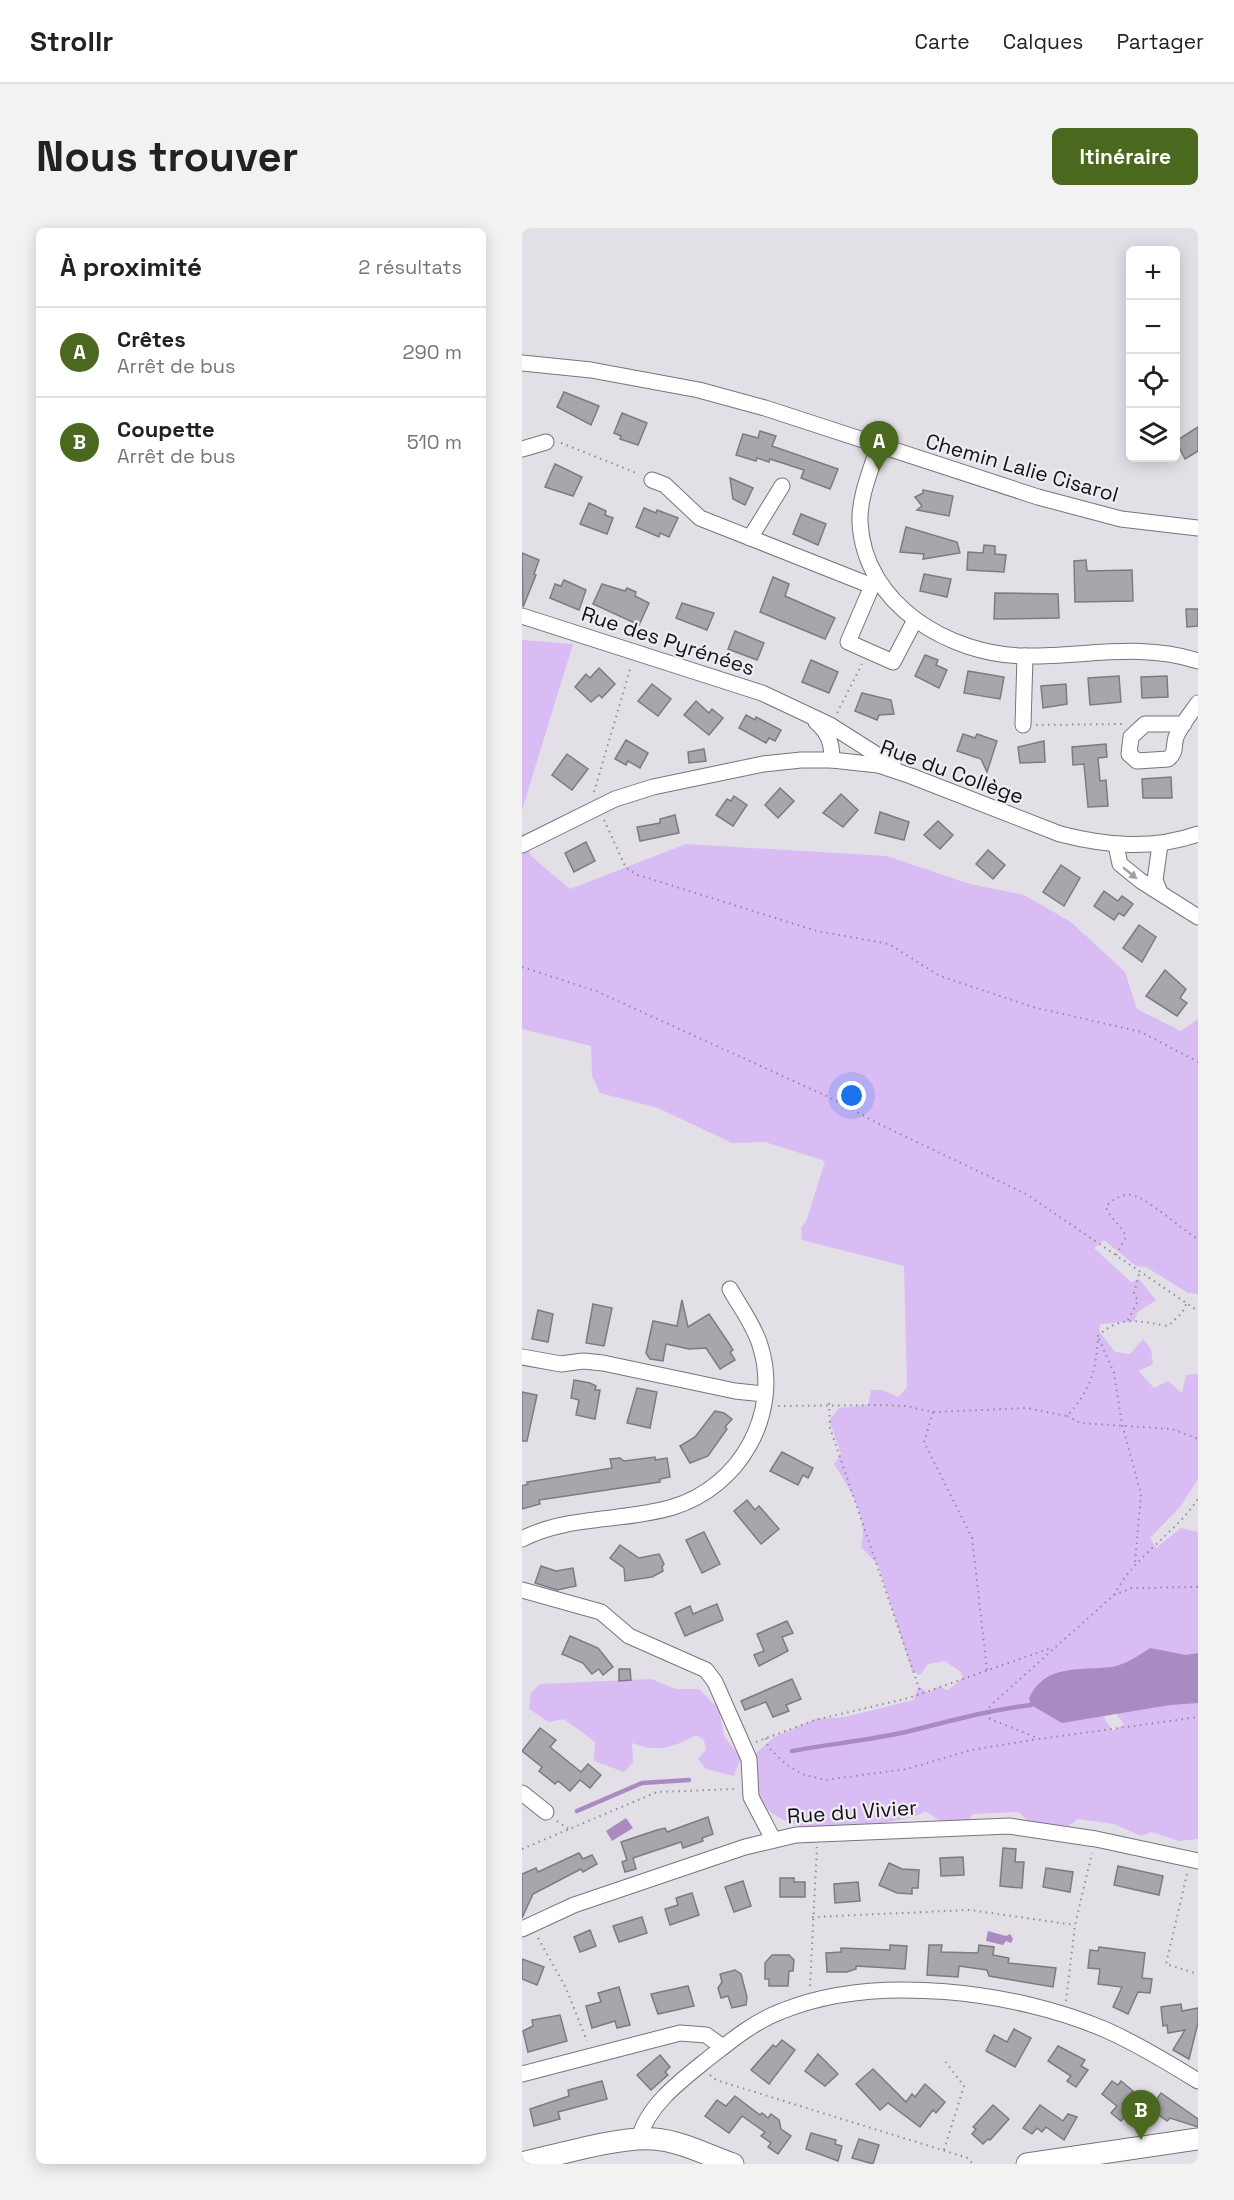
<!DOCTYPE html>
<html lang="fr">
<head>
<meta charset="utf-8">
<style>
	:root { --surface:#fff; --page:#f2f2f2; --text:#222; --muted:#767676; --line:#e0e0e0; --accent:#4b691e }
	body { margin:0; font-family:"Space Grotesk",sans-serif; background:var(--page); color:var(--text) }
	.controls { position:absolute; right:18px; top:18px; display:grid; overflow:hidden; border-radius:9px; box-shadow:0 3px 15px #0003 }
	.controls button { width:54px; height:54px; display:grid; place-items:center; padding:0; border:0; border-bottom:2px solid var(--line); background:var(--surface); color:var(--text); font:30px sans-serif }
	.you { position:absolute; left:330px; top:868px; width:21px; height:21px; margin:-15px; border:4px solid #fff; border-radius:50%; background:#1a73e8; box-shadow:0 0 0 9px #1a73e833 }
	.badge { display:grid; place-items:center; width:39px; height:39px; border-radius:50%; background:var(--accent); color:#fff; font-size:20px; font-weight:700 }
	.pin { position:absolute; translate:-50% -50px; filter:drop-shadow(0 2px 3px #0008) }
	.pin::after { content:''; position:absolute; top:32px; width:21px; height:18px; background:inherit; clip-path:polygon(0 0,100% 0,50% 100%) }
	.list { margin:0; padding:0; list-style:none }
	h2 { display:flex; justify-content:space-between; align-items:center; height:78px; margin:0; padding:0 24px; font-size:26px }
	h2 small { font-size:20px; font-weight:400; color:var(--muted) }
	.list li { display:grid; grid-template-columns:39px 1fr auto; gap:18px; align-items:center; box-sizing:border-box; height:90px; padding:0 24px; border-top:2px solid var(--line) }
	.list b { display:block; font-size:22px; white-space:nowrap }
	.list p { margin:0; font-size:20px; white-space:nowrap; color:var(--muted) }
	.list em { font-size:20px; font-style:normal; color:var(--muted) }
	.icon { flex:none; width:33px; height:33px; fill:none; stroke:currentColor; stroke-width:2; stroke-linecap:round; stroke-linejoin:round }
	.map { position:relative; flex:none; width:676px; height:1936px; overflow:hidden; border-radius:9px }
	header { display:flex; align-items:center; gap:36px; box-sizing:border-box; height:84px; padding:0 30px; background:var(--surface); border-bottom:2px solid var(--line) }
	header strong { font-size:28px }
	nav { display:flex; gap:33px; margin-inline-start:auto; font-size:21px }
	.intro { display:flex; align-items:center; justify-content:space-between; box-sizing:border-box; height:144px; padding:0 36px }
	h1 { margin:0; font-size:42px }
	.button { padding:15px 27px; border-radius:9px; background:var(--accent); color:#fff; font-size:21px; font-weight:700 }
	main { display:flex; gap:36px; padding:0 36px }
	aside { flex:1; background:var(--surface); border-radius:9px; box-shadow:0 3px 15px #0003 }
	.map>svg:first-child { display:block }
	.green { fill:#dabcf5 }
	.water { fill:#a98bc2 }
	.lines { fill:none; stroke-linecap:round; stroke-linejoin:round }
	.stream { stroke:#a98bc2; stroke-width:4.5 }
	.building { fill:#a9a5ad; stroke:#7d7a81; stroke-width:1.5 }
	.street-casing { stroke:#78747b; stroke-width:17 }
	.secondary-casing { stroke:#78747b; stroke-width:23 }
	.path { stroke:#908d93; stroke-width:2; stroke-dasharray:1.5 4.5; stroke-linecap:butt }
	.street { stroke:#fff; stroke-width:15 }
	.secondary { stroke:#fff; stroke-width:21 }
	.oneway { fill:#a1a0a1 }
	.labels { text-anchor:middle; stroke-width:4.5; stroke-linejoin:round; paint-order:stroke }
	.street-label { font-size:21px; fill:#131114; stroke:#f0ecf4 }
</style>
</head>
<body>
<header>
<strong>Strollr</strong>
<nav><a>Carte</a><a>Calques</a><a>Partager</a></nav>
</header>
<div class="intro"><h1>Nous trouver</h1><a class="button">Itinéraire</a></div>
<main>
<aside>
<h2>À proximité<small>2 résultats</small></h2>
<ul class="list">
<li><span class="badge">A</span><div><b>Crêtes</b><p>Arrêt de bus</p></div><em>290 m</em></li>
<li><span class="badge">B</span><div><b>Coupette</b><p>Arrêt de bus</p></div><em>510 m</em></li>
</ul>
</aside>
<div class="map">
<svg width="676" height="1936" viewBox="0 0 676 1936">
	<rect width="100%" height="100%" fill="#e3dfe7"/>
	<g class="green">
		<path d="M0,412L51,416L0,582Z"/>
		<path d="M0,604L9,628L48,661L164,616L365,628L448,656L502,667L549,694L603,744L615,781L659,803L676,791V1066L666,1065L624,1039L614,1038L582,1012L572,1020L609,1054L617,1051L634,1072L616,1084L612,1093L578,1096L577,1103L593,1124L608,1126L621,1111L629,1121L631,1136L617,1143L632,1160L646,1153L660,1165L664,1147L676,1146V1251L658,1279L628,1310L634,1320L659,1300L676,1304V1439L575,1479L591,1503L602,1496L589,1479L667,1465L676,1476V1611L657,1613L629,1604L619,1608L592,1596L556,1591L541,1602L511,1598L497,1584L451,1586L446,1594L417,1592L403,1583C388,1596 306,1601 284,1599C274,1599 249,1587 243,1579C231,1564 235,1544 233,1526L252,1509L294,1491L323,1489L391,1472L397,1458L406,1465L416,1459L426,1462L441,1450L439,1444L423,1433L406,1436L398,1447L390,1443L356,1337L339,1319C347,1290 328,1261 312,1236L319,1226L307,1192L317,1180L346,1177L349,1162H360L376,1169L385,1159L382,1038L280,1012L279,999L284,994L303,933L243,914L210,915L136,880L78,865L70,848L69,818L0,801Z"/>
		<path d="M129,1451L154,1461H177L197,1481L202,1508L219,1530L212,1548L184,1541L176,1531L184,1522L182,1512L174,1507C150,1520 136,1525 110,1515L111,1534L102,1544L72,1533L73,1514L42,1491L27,1494L7,1481L9,1465L18,1456Z"/>
	</g>
	<g class="water">
		<path d="M628,1420L664,1427L676,1425V1475L648,1477L540,1495L509,1477L507,1470C524,1435 557,1443 589,1439C603,1437 616,1428 628,1420Z"/>
		<path d="M104,1590L111,1600L90,1613L84,1603Z"/>
		<path d="M466,1703L484,1708L488,1706L491,1711L489,1715L484,1713L481,1717L464,1713Z"/>
	</g>
	<g class="lines">
		<g class="stream">
			<path d="M270,1523C309,1516 349,1512 388,1503C428,1493 467,1482 509,1477"/>
			<path d="M55,1583L120,1555L167,1552"/>
		</g>
	</g>
	<g class="building">
		<path d="M42,164L77,178L69,197L35,179Z"/>
		<path d="M100,185L125,195L116,217L98,211L99,208L92,205Z"/>
		<path d="M676,199V223L663,231L654,213Z"/>
		<path d="M238,203L254,208L250,218L316,241L308,261L279,250L282,242L248,231L247,234L235,230L234,233L214,227L221,206L236,210Z"/>
		<path d="M33,236L60,249L51,268L23,259Z"/>
		<path d="M208,250L231,260L223,277L211,271Z"/>
		<path d="M401,262L431,268L427,288L395,282L400,278L393,269L401,265Z"/>
		<path d="M67,275L84,283L83,287L91,290L85,306L58,296Z"/>
		<path d="M122,280L134,285L135,282L156,290L147,309L138,305L137,309L114,299Z"/>
		<path d="M279,286L304,296L296,317L271,306Z"/>
		<path d="M384,299L435,314L438,325L401,331L402,326L378,324Z"/>
		<path d="M462,317L473,318V326L484,327L482,344L445,342L446,324L461,325Z"/>
		<path d="M0,325L17,332L12,346L14,347L1,379Z"/>
		<path d="M564,332L565,343L610,342L611,373L553,374L552,333Z"/>
		<path d="M402,346L429,351L425,369L398,363Z"/>
		<path d="M251,349L267,356L263,368L313,390L303,411L238,384Z"/>
		<path d="M42,352L64,362L57,382L28,370L33,356L39,358Z"/>
		<path d="M80,356L103,363L105,360L114,364L113,368L127,375L117,397L71,376Z"/>
		<path d="M473,365L536,366L537,390L472,391Z"/>
		<path d="M160,375L192,385L185,402L154,390Z"/>
		<path d="M664,381H676V398L665,399Z"/>
		<path d="M213,403L242,415L235,432L206,421Z"/>
		<path d="M403,427L416,432L414,437L425,442L417,460L393,448Z"/>
		<path d="M289,432L316,444L307,465L280,454Z"/>
		<path d="M77,440L93,456L80,470L77,467L69,474L53,459L64,446L68,450Z"/>
		<path d="M446,443L482,449L478,471L442,465Z"/>
		<path d="M597,448L599,474L568,477L566,450Z"/>
		<path d="M645,448L646,469L620,470L619,449Z"/>
		<path d="M130,456L149,471L136,488L116,473Z"/>
		<path d="M544,456L545,476L521,480L519,458Z"/>
		<path d="M340,465L369,472L372,486L357,487L355,492L333,483Z"/>
		<path d="M174,473L187,485L190,481L201,490L187,507L162,487Z"/>
		<path d="M224,487L233,492L234,489L259,502L253,513L247,510L244,515L217,500Z"/>
		<path d="M441,506L453,510L455,506L475,513L465,544L459,531L435,523Z"/>
		<path d="M104,512L126,525L118,540L106,533L104,537L93,531Z"/>
		<path d="M522,513L523,534L498,535L496,519Z"/>
		<path d="M584,516L585,529L576,530L578,553L584,552L586,578L566,579L562,536L551,537L550,519Z"/>
		<path d="M182,521L184,533L167,535L166,524Z"/>
		<path d="M45,526L66,541L50,562L30,547Z"/>
		<path d="M649,549L650,570H621L620,551Z"/>
		<path d="M258,560L272,573L256,590L243,577Z"/>
		<path d="M319,566L336,582L321,599L301,585Z"/>
		<path d="M212,568L225,577L211,598L194,587L205,571L209,573Z"/>
		<path d="M358,584L387,594L382,612L353,605Z"/>
		<path d="M153,587L157,605L118,613L115,599L138,595V591Z"/>
		<path d="M416,593L431,607L418,621L402,607Z"/>
		<path d="M64,614L73,633L52,644L43,625Z"/>
		<path d="M466,622L483,637L471,651L454,636Z"/>
		<path d="M539,637L558,650L542,678L521,664Z"/>
		<path d="M582,663L596,673L600,668L611,676L602,688L597,685L592,692L572,678Z"/>
		<path d="M617,697L634,709L620,734L601,720Z"/>
		<path d="M643,742L664,761L658,770L665,775L655,788L624,768Z"/>
		<path d="M160,1072L166,1099L187,1086L208,1117L211,1122L208,1124L213,1132L198,1141L184,1120L167,1121L144,1116L141,1133L128,1131L124,1125L131,1093L155,1098Z"/>
		<path d="M71,1076L90,1080L82,1118L64,1115Z"/>
		<path d="M16,1082L31,1086L26,1114L10,1111Z"/>
		<path d="M52,1152L68,1155L74,1158L73,1162H78L73,1191L54,1187L57,1172L49,1170Z"/>
		<path d="M115,1160L135,1164L128,1200L105,1195Z"/>
		<path d="M0,1164L15,1167L5,1213H0Z"/>
		<path d="M193,1183L202,1185L210,1191L203,1199L205,1201L186,1228L168,1235L158,1218L173,1209Z"/>
		<path d="M260,1224L291,1240L286,1250L281,1247L276,1257L248,1243Z"/>
		<path d="M133,1229V1232L145,1230L148,1249L138,1251V1254L17,1272L18,1276L0,1281V1258L6,1256L5,1254L90,1240L88,1231L98,1230L102,1233Z"/>
		<path d="M225,1272L233,1282L237,1278L257,1301L239,1316L212,1283Z"/>
		<path d="M182,1304L198,1336L180,1345L164,1312Z"/>
		<path d="M98,1317L117,1330L137,1326L142,1336L140,1339L141,1343L130,1349L103,1353L102,1340L88,1330Z"/>
		<path d="M19,1338L34,1343L51,1340L54,1358L35,1362L13,1355Z"/>
		<path d="M195,1376L201,1392L163,1408L153,1385L168,1378L171,1386Z"/>
		<path d="M265,1393L271,1405L260,1409L266,1423L237,1438L232,1427L242,1423L235,1406Z"/>
		<path d="M48,1408L76,1420L91,1439L81,1447L77,1441L70,1446L61,1435L40,1426Z"/>
		<path d="M97,1441H108L109,1452L97,1453Z"/>
		<path d="M270,1451L279,1471L264,1477L267,1483L251,1489L244,1474L223,1482L219,1473Z"/>
		<path d="M18,1500L34,1512L28,1519L59,1544L66,1536L79,1547L68,1560L58,1552L48,1563L36,1553L33,1556L17,1543L20,1539L0,1523Z"/>
		<path d="M186,1589L191,1606L180,1610L181,1613L161,1620L159,1614L111,1630L114,1641L103,1644L100,1634L105,1632L99,1614L135,1602L143,1600L145,1604Z"/>
		<path d="M481,1620L494,1621L493,1634H502L500,1660L478,1658Z"/>
		<path d="M57,1625L61,1631L70,1627L75,1636L61,1644L59,1641L11,1666L0,1690V1646L14,1640L16,1644Z"/>
		<path d="M441,1629L442,1647L419,1648L418,1630Z"/>
		<path d="M367,1635L380,1641L397,1642L396,1660H390V1666L375,1665L357,1657Z"/>
		<path d="M596,1638L641,1648L637,1667L592,1657Z"/>
		<path d="M524,1640L551,1644L548,1664L521,1659Z"/>
		<path d="M258,1650H272V1654H283V1669H258Z"/>
		<path d="M221,1653L229,1678L212,1684L203,1659Z"/>
		<path d="M336,1654L338,1673L313,1675L312,1656Z"/>
		<path d="M170,1665L177,1687L148,1697L143,1681L156,1677L154,1670Z"/>
		<path d="M120,1689L125,1705L97,1714L91,1698Z"/>
		<path d="M68,1702L74,1718L58,1724L52,1709Z"/>
		<path d="M368,1717L385,1718L383,1741L334,1738V1741L325,1744H305L304,1725L319,1724V1720L368,1722Z"/>
		<path d="M407,1717H420L419,1724L456,1725L457,1717L472,1719L471,1727L487,1730L486,1735L534,1740L531,1759L467,1748L465,1742L437,1738L436,1749L405,1747Z"/>
		<path d="M577,1719L623,1725L620,1750L630,1751L628,1765L616,1764L606,1786L591,1779L600,1759L576,1756L578,1741L566,1740L568,1722L576,1723Z"/>
		<path d="M250,1727H267L272,1732L271,1743H267L266,1758H247V1751H243V1735Z"/>
		<path d="M0,1731L22,1739L15,1757L0,1751Z"/>
		<path d="M213,1742L219,1746L225,1769L224,1777L210,1780L206,1768L199,1770L196,1760L200,1754L198,1746Z"/>
		<path d="M166,1758L172,1778L136,1786L129,1766Z"/>
		<path d="M97,1759L108,1797L95,1800L93,1793L70,1800L64,1778L79,1774L76,1765Z"/>
		<path d="M659,1776L660,1783L676,1780V1795L667,1831L651,1822L663,1802L646,1805L645,1797L641,1798L639,1779Z"/>
		<path d="M38,1787L45,1813L6,1824L1,1803L11,1798L10,1792Z"/>
		<path d="M492,1801L509,1810L493,1839L464,1823L472,1807L485,1814Z"/>
		<path d="M260,1812L273,1822L247,1856L229,1842L251,1817L254,1819Z"/>
		<path d="M536,1818L563,1832L559,1838L566,1842L554,1859L545,1853L549,1848L526,1833Z"/>
		<path d="M296,1826L316,1846L303,1858L283,1843Z"/>
		<path d="M138,1827L148,1839L143,1844L146,1847L129,1862L115,1847Z"/>
		<path d="M351,1841L384,1874L390,1866L393,1869L403,1856L423,1874L414,1885L411,1882L398,1899L366,1875L358,1882L334,1856Z"/>
		<path d="M80,1853L85,1871L36,1884L38,1891L12,1898L8,1881L47,1868L46,1862Z"/>
		<path d="M590,1853L596,1857L599,1853L611,1863L600,1876L608,1882L599,1893L589,1885L595,1878L580,1866Z"/>
		<path d="M639,1865L676,1891V1899L648,1890L645,1893L628,1880Z"/>
		<path d="M213,1868L238,1887L240,1885L246,1890L249,1886L257,1892L259,1901L269,1908L256,1926L246,1919L249,1915L239,1908L243,1904L220,1888L207,1905L183,1888L195,1872L204,1878Z"/>
		<path d="M471,1877L487,1891L468,1912L466,1911L461,1916L450,1906L454,1901L451,1899Z"/>
		<path d="M518,1877L541,1893L546,1886L555,1889L542,1912L524,1899L520,1904L515,1900L510,1906L501,1900Z"/>
		<path d="M289,1905L314,1912L313,1916L320,1918L316,1933L284,1921Z"/>
		<path d="M337,1911L357,1917L351,1936L330,1930Z"/>
	</g>
	<g class="lines">
		<g class="street-casing">
			<g id="street">
				<path d="M0,135L69,142L177,162L243,180L516,269L599,291L676,300"/>
				<path d="M356,219C349,242 337,269 338,294C342,377 428,427 503,428C561,429 620,414 676,433"/>
				<path d="M0,221L24,214"/>
				<path d="M130,252L143,257L178,290L350,358L357,354"/>
				<path d="M228,310L260,258"/>
				<path d="M350,358L326,414L371,434L393,392"/>
				<path d="M0,388L240,465L308,497L371,537"/>
				<path d="M294,494C307,505 310,516 310,532"/>
				<path d="M662,496H623L609,509L607,526L615,533L646,531C655,524 651,518 654,509C659,497 669,485 676,475"/>
				<path d="M501,497L503,428"/>
				<path d="M0,617L93,571L131,559L241,536L279,532H310L356,537L389,548L538,606C585,618 630,622 676,606"/>
				<path d="M594,617L598,636L619,653L676,689"/>
				<path d="M637,662L633,652L638,617"/>
				<path d="M0,1129L39,1136L61,1133L81,1135L213,1163L242,1166"/>
				<path d="M0,1311C46,1287 102,1294 151,1279C218,1259 260,1185 238,1117C232,1097 218,1079 208,1061"/>
				<path d="M0,1362L79,1384L107,1408L184,1442L193,1454L227,1531L229,1569L251,1611"/>
				<path d="M0,1565L24,1584"/>
				<path d="M0,1701L52,1677L223,1619L274,1607L487,1598L574,1611L676,1633"/>
				<path d="M0,1846L158,1805L184,1807L201,1819"/>
				<path d="M117,1911C125,1877 161,1851 187,1830C210,1812 233,1793 260,1783C353,1745 494,1763 584,1802C616,1816 647,1835 676,1853"/>
			</g>
		</g>
		<g class="secondary-casing">
			<g id="secondary">
				<path d="M0,1935C35,1927 98,1908 132,1911C159,1913 185,1927 211,1936"/>
				<path d="M505,1936L676,1911"/>
			</g>
		</g>
		<g class="path">
			<path d="M39,215L117,246"/>
			<path d="M315,485L340,436"/>
			<path d="M514,497L602,496"/>
			<path d="M72,564L109,438"/>
			<path d="M82,592L104,640L116,647L295,703L367,716L418,748L511,779L619,804L676,834"/>
			<path d="M0,739L74,763L311,871L353,894L504,966L676,1083"/>
			<path d="M594,1027L604,1009C599,996 588,991 584,979C590,971 602,964 613,968C629,973 659,1001 676,1011"/>
			<path d="M606,1092L616,1073L612,1065L618,1043"/>
			<path d="M577,1111L592,1145L600,1196L619,1266L613,1335"/>
			<path d="M307,1175L308,1200L399,1466"/>
			<path d="M256,1178L356,1177L383,1178L411,1184L505,1180L545,1188C569,1161 574,1144 576,1108C599,1086 618,1094 646,1098L660,1085L665,1074"/>
			<path d="M411,1184L402,1214L450,1310L465,1442"/>
			<path d="M545,1188L558,1195L650,1201L676,1211"/>
			<path d="M676,1359L610,1360L592,1367L469,1477L466,1482L468,1491L518,1511L676,1489"/>
			<path d="M592,1367C612,1328 652,1307 676,1271"/>
			<path d="M244,1510L246,1519L265,1537L280,1546L303,1552L385,1541L449,1522L516,1511"/>
			<path d="M234,1514L293,1492L387,1470L529,1420"/>
			<path d="M35,1593L48,1602"/>
			<path d="M0,1621L135,1564L213,1561"/>
			<path d="M665,1646L644,1736L676,1746"/>
			<path d="M290,1689L448,1682L553,1697"/>
			<path d="M16,1710L44,1760L65,1813"/>
			<path d="M288,1758L295,1619"/>
			<path d="M544,1773L553,1697L570,1625"/>
			<path d="M188,1847L194,1852L446,1930L451,1936"/>
			<path d="M422,1922L442,1858L423,1833"/>
		</g>
		<use href="#street" class="street"/>
		<use href="#secondary" class="secondary"/>
	</g>
	<defs><path id="oneway-solid" d="M-6-.8H1V-3.2L6.5 0L1 3.2V.8H-6Z" transform="scale(1.5)"/></defs>
	<use class="oneway" href="#oneway-solid" transform="translate(608 645) rotate(39)"/>
	<g class="labels">
		<g class="street-label">
			<text transform="translate(500 240) rotate(16)" y="7">Chemin Lalie Cisarol</text>
			<text transform="translate(146 413) rotate(18)" y="7">Rue des Pyrénées</text>
			<text transform="translate(430 544) rotate(20)" y="7">Rue du Collège</text>
			<text transform="translate(330 1584) rotate(-4)" y="7">Rue du Vivier</text>
		</g>
	</g>
</svg>
<div class="controls">
<button>+</button>
<button>−</button>
<button><svg class="icon" aria-label="locate" viewBox="0 0 24 24"><circle cx="12" cy="12" r="6"/><path d="M12 2v4M12 18v4M2 12h4M18 12h4"/></svg></button>
<button><svg class="icon" aria-label="layers" viewBox="0 0 24 24"><path d="M12 4l9 5-9 5-9-5zM3 14l9 5 9-5"/></svg></button>
</div>
<div class="you"></div>
<div class="pin badge" style="left:357px;top:243px">A</div>
<div class="pin badge" style="left:619px;top:1912px">B</div>
</div>
</main>
</body>
</html>
